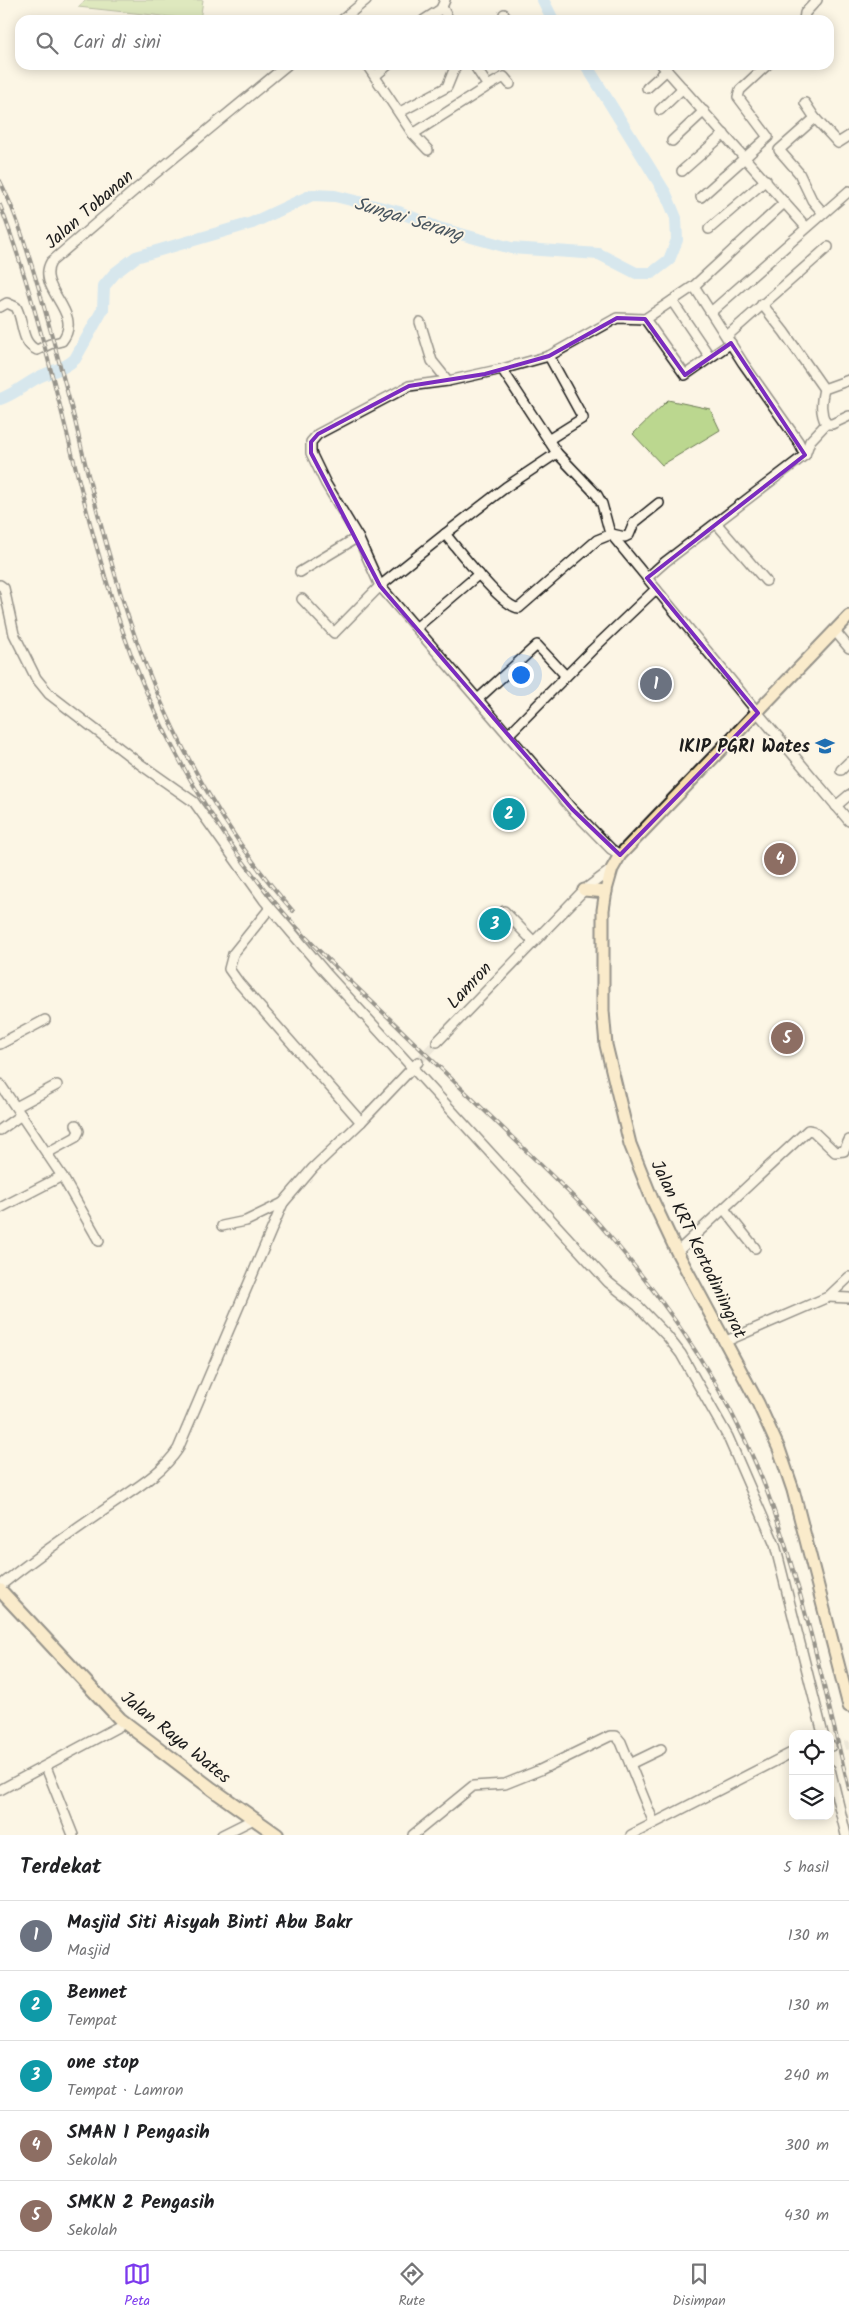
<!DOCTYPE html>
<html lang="id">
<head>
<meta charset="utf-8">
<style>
	:root { --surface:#fff; --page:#f6f6f6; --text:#202124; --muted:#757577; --line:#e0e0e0; --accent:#7c3aed }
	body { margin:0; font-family:Kalam,sans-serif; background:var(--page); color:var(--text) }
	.controls { position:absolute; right:15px; bottom:15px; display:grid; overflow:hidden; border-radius:10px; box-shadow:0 2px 12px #0003 }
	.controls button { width:45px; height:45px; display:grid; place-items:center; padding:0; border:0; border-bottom:1px solid var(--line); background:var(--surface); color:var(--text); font:25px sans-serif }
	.you { position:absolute; left:520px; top:674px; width:18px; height:18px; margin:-12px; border:4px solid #fff; border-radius:50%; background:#1a73e8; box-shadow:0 0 0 8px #1a73e833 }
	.badge { display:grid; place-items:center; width:32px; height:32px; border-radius:50%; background:var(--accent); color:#fff; font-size:16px; font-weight:700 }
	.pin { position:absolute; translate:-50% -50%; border:2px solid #fff; box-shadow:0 1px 5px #0006 }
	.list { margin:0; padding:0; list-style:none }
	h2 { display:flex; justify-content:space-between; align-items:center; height:65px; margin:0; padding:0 20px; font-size:21px }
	h2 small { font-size:16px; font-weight:400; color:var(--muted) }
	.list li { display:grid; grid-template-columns:32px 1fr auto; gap:15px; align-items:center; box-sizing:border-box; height:70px; padding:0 20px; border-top:1px solid var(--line) }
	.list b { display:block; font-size:19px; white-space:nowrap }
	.list p { margin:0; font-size:16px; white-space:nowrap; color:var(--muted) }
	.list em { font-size:16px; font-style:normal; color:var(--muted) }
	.icon { flex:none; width:28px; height:28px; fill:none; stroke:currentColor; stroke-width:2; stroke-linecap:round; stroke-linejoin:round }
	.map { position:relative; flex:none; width:849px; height:1835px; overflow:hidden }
	.search { position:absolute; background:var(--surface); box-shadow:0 2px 12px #0003; left:15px; right:15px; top:15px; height:55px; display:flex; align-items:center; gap:12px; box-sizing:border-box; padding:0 18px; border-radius:15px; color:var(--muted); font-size:19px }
	.sheet { height:415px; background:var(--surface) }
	nav { display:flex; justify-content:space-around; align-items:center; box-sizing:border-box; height:70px; border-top:1px solid var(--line); background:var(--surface); font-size:14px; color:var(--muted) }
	nav a { display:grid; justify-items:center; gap:2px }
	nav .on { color:var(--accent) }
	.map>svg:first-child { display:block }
	.green { fill:#bbd78f; stroke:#6c7a56 }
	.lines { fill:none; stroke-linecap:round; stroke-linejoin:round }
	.river { stroke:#abd6f7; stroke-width:12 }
	.minor-tunnel { stroke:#dad4c7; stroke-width:9; stroke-dasharray:9 4.5; stroke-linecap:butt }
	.minor-casing { stroke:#1c1c1c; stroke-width:12 }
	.major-casing { stroke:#1c1c1c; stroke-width:15 }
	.highway-casing { stroke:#1c1c1c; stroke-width:16 }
	.minor { stroke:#fcf5e5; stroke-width:9 }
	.major { stroke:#f8deab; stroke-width:11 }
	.highway { stroke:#f8deab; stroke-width:12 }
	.rail-casing { stroke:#1c1c1c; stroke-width:4 }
	.rail { stroke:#fcf5e5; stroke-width:2; stroke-dasharray:5.5; stroke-linecap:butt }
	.marked { fill:none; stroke:#7b2cbf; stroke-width:4; stroke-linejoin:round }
	.labels { text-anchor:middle; stroke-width:4; stroke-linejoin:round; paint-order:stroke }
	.street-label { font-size:18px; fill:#1c1c1c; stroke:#fcf5e5 }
	.poi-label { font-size:18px; font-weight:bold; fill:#1c1c1c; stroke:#fcf5e5; text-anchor:end }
	.water-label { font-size:19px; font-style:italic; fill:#47545e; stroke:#fcf5e5 }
</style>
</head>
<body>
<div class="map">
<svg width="849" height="1835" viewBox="0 0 849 1835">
	<rect width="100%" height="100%" fill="#fcf5e5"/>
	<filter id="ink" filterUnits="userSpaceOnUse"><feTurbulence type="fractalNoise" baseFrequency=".02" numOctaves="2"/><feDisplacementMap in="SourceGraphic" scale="10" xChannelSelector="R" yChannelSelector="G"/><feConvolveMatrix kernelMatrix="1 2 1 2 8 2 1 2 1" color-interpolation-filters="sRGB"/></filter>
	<g filter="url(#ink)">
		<g class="green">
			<path d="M86,0H203L200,20L78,7Z"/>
			<path d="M668,400L710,409L720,430L662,465L633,434Z"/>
		</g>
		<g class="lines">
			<g class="river">
				<path d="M543,0L553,20"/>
				<path d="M0,399C15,394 25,384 39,377C51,371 65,369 75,359L103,309L104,286L115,273L136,257L252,223L312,195L335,196L399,212L439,228L511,248L599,254L636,273H652L669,260L677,240L676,218L666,194L586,65"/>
			</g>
			<g class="minor-tunnel">
				<path d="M418,1062L437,1042"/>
				<path d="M831,1746L849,1745"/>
			</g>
			<g class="minor-casing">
				<g id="minor">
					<path d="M442,7L449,20"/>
					<path d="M504,14L507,20"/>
					<path d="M342,20L366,0"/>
					<path d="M424,20L441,9L445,0"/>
					<path d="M804,20L805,13L817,0"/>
					<path d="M367,65L413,134L428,150"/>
					<path d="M474,65L488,86L504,77L510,84"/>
					<path d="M662,65L806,227"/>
					<path d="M375,76L388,65"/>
					<path d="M647,88L667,70"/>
					<path d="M805,103L815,118"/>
					<path d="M660,110L683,88"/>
					<path d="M400,112L447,87L456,65"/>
					<path d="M413,134L488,86"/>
					<path d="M672,141L704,111"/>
					<path d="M682,171L724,134"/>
					<path d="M701,197L768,137L738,97L740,90L767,65"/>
					<path d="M823,213L812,200L799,173L779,150L815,118L838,143L849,136"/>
					<path d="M709,229L766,180"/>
					<path d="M694,286L743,363L798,441L805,455"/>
					<path d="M672,301L710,357"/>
					<path d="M762,304L784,332L824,389L849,380"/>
					<path d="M0,307L7,303L16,307C24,320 20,343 37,350L50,344L62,341C85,312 35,289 51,262L135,190L287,65"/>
					<path d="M711,312L849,191"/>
					<path d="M420,322L432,361L448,381"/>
					<path d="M727,336L828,247"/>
					<path d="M731,343L685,375L645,319L694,286L785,202"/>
					<path d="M502,369L549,356L617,318L645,319"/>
					<path d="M826,424H832L849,416"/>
					<path d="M548,440L583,418L549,356"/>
					<path d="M716,523L766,581"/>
					<path d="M445,534C456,547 504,609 519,608L597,540L612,534L625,537L629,535L634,523L659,503"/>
					<path d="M300,572L358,537"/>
					<path d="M647,578L665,562L805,455L810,441L826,424C820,412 821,402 824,389"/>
					<path d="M0,585L4,588L14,634L36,678L49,694L140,764L194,802L264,900L326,973L608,1282L638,1306L667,1336L681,1354L728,1437L775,1545L823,1734"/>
					<path d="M302,599L334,633L380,586L445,534L506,487L557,453"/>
					<path d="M417,627L479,574"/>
					<path d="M835,631L849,648"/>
					<path d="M478,699L537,645L566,676"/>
					<path d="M508,735L592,650L656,589"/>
					<path d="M841,770L849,762"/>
					<path d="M836,806L849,795"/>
					<path d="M620,855L611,849L572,809L380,586L358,537L326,484L311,453V442L318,434L409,386L448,381L502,369L557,453L597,495L602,504L609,530L615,539L758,713L849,821"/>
					<path d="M270,908L233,954L229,969L239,983L361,1122"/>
					<path d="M504,911L533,941"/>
					<path d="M437,1042L584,890L612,869"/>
					<path d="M0,1044L45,1020"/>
					<path d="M0,1084L62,1176L99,1241"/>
					<path d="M16,1107L57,1085"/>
					<path d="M0,1130L21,1115"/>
					<path d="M47,1153L76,1137L79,1131L76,1125"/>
					<path d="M0,1208L62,1176"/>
					<path d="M724,1209L755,1248"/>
					<path d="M222,1226L246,1221L283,1203"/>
					<path d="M677,1252L808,1130L813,1131L835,1152L844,1151L849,1140"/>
					<path d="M828,1297L849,1298"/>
					<path d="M724,1342L828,1297L849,1277"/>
					<path d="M0,1586C34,1558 71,1533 107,1508C131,1491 162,1474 178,1449L283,1203L313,1168L361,1122L418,1062"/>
					<path d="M830,1746H831"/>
					<path d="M630,1764L661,1749"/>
					<path d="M46,1767L73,1835"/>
					<path d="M830,1769L846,1835"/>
					<path d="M0,1790L125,1723"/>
					<path d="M222,1835L254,1819"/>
					<path d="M413,1835L473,1786L505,1784L540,1770L610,1736H616L621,1742L654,1823"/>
					<path d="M631,1835L793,1752"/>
				</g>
			</g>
			<g class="major-casing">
				<g id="major">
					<path d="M849,616L620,855L612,869L606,890L603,910V1011L606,1045L630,1144L652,1199L677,1252L758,1403L779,1449L793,1490L849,1706"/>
					<path d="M584,890L606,892"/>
				</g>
			</g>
			<g class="highway-casing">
				<path id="highway" d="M0,1590L120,1719L212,1789L277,1835"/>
			</g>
			<use href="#minor" class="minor"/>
			<use href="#major" class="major"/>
			<use href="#highway" class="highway"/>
			<g class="rail-casing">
				<g id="rail">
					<path d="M0,181C17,215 27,250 38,286C51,331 63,376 75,421C87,471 99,522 114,571C149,694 208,815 293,911"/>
					<path d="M0,205C56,352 77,510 132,657C164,741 213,826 269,895C305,940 348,979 390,1019C454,1082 519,1143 583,1206C663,1294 734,1395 773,1508C805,1599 826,1695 849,1789"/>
				</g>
			</g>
			<use href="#rail" class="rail"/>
		</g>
	</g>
	<path d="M0 0H849V1835H0ZM617,318L645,319L685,375L731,343L805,455L647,578L758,713L620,855L572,809L380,586L311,453V442L318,434L409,386L485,374L549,356Z" fill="#fcf5e5" fill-opacity=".55" fill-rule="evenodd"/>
	<path class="marked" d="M617,318L645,319L685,375L731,343L805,455L647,578L758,713L620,855L572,809L380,586L311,453V442L318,434L409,386L485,374L549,356Z"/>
	<defs>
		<g id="university-bare" transform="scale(1.5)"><path d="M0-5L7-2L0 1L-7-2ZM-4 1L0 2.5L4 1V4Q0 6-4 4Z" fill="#1f6fb2" stroke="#fcf5e5" stroke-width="2.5" paint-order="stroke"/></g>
	</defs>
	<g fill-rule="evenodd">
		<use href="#university-bare" x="825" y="746"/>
	</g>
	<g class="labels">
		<g class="street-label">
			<text transform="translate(89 209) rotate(-41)" y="6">Jalan Tobanan</text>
			<text transform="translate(469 985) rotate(-47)" y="6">Lamron</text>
			<text transform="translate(699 1249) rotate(64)" y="6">Jalan KRT Kertodiniingrat</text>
			<text transform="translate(176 1737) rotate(39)" y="6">Jalan Raya Wates</text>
		</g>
		<g class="poi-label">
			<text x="810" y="752">IKIP PGRI Wates</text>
		</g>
		<g class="water-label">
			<text transform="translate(409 218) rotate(17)" y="7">Sungai Serang</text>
		</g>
	</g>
</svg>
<div class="controls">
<button><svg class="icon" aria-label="locate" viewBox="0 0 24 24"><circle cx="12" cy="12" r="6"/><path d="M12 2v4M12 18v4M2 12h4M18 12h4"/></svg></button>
<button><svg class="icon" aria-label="layers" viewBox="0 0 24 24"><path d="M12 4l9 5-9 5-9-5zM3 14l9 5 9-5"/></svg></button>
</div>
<div class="you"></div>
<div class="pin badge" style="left:656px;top:684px;background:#6b7280">1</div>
<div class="pin badge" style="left:509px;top:814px;background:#0f9aa8">2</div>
<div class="pin badge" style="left:495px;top:924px;background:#0f9aa8">3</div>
<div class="pin badge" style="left:780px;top:859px;background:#8d6e63">4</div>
<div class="pin badge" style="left:787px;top:1038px;background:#8d6e63">5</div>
<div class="search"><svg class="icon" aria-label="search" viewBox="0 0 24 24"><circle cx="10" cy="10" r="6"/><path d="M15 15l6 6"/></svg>Cari di sini</div>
</div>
<section class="sheet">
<h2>Terdekat<small>5 hasil</small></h2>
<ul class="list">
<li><span class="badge" style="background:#6b7280">1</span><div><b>Masjid Siti Aisyah Binti Abu Bakr</b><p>Masjid</p></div><em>130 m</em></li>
<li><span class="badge" style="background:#0f9aa8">2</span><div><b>Bennet</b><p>Tempat</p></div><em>130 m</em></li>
<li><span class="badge" style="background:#0f9aa8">3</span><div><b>one stop</b><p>Tempat · Lamron</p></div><em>240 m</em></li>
<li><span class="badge" style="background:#8d6e63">4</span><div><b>SMAN 1 Pengasih</b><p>Sekolah</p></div><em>300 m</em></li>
<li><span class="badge" style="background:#8d6e63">5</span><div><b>SMKN 2 Pengasih</b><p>Sekolah</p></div><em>430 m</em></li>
</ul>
</section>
<nav>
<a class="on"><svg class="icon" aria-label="map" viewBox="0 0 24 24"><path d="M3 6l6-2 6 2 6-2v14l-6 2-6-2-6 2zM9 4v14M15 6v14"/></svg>Peta</a>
<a><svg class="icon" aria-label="directions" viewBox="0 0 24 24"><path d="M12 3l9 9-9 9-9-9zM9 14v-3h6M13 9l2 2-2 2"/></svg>Rute</a>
<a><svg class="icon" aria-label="saved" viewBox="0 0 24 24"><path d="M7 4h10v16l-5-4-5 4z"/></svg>Disimpan</a>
</nav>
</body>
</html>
